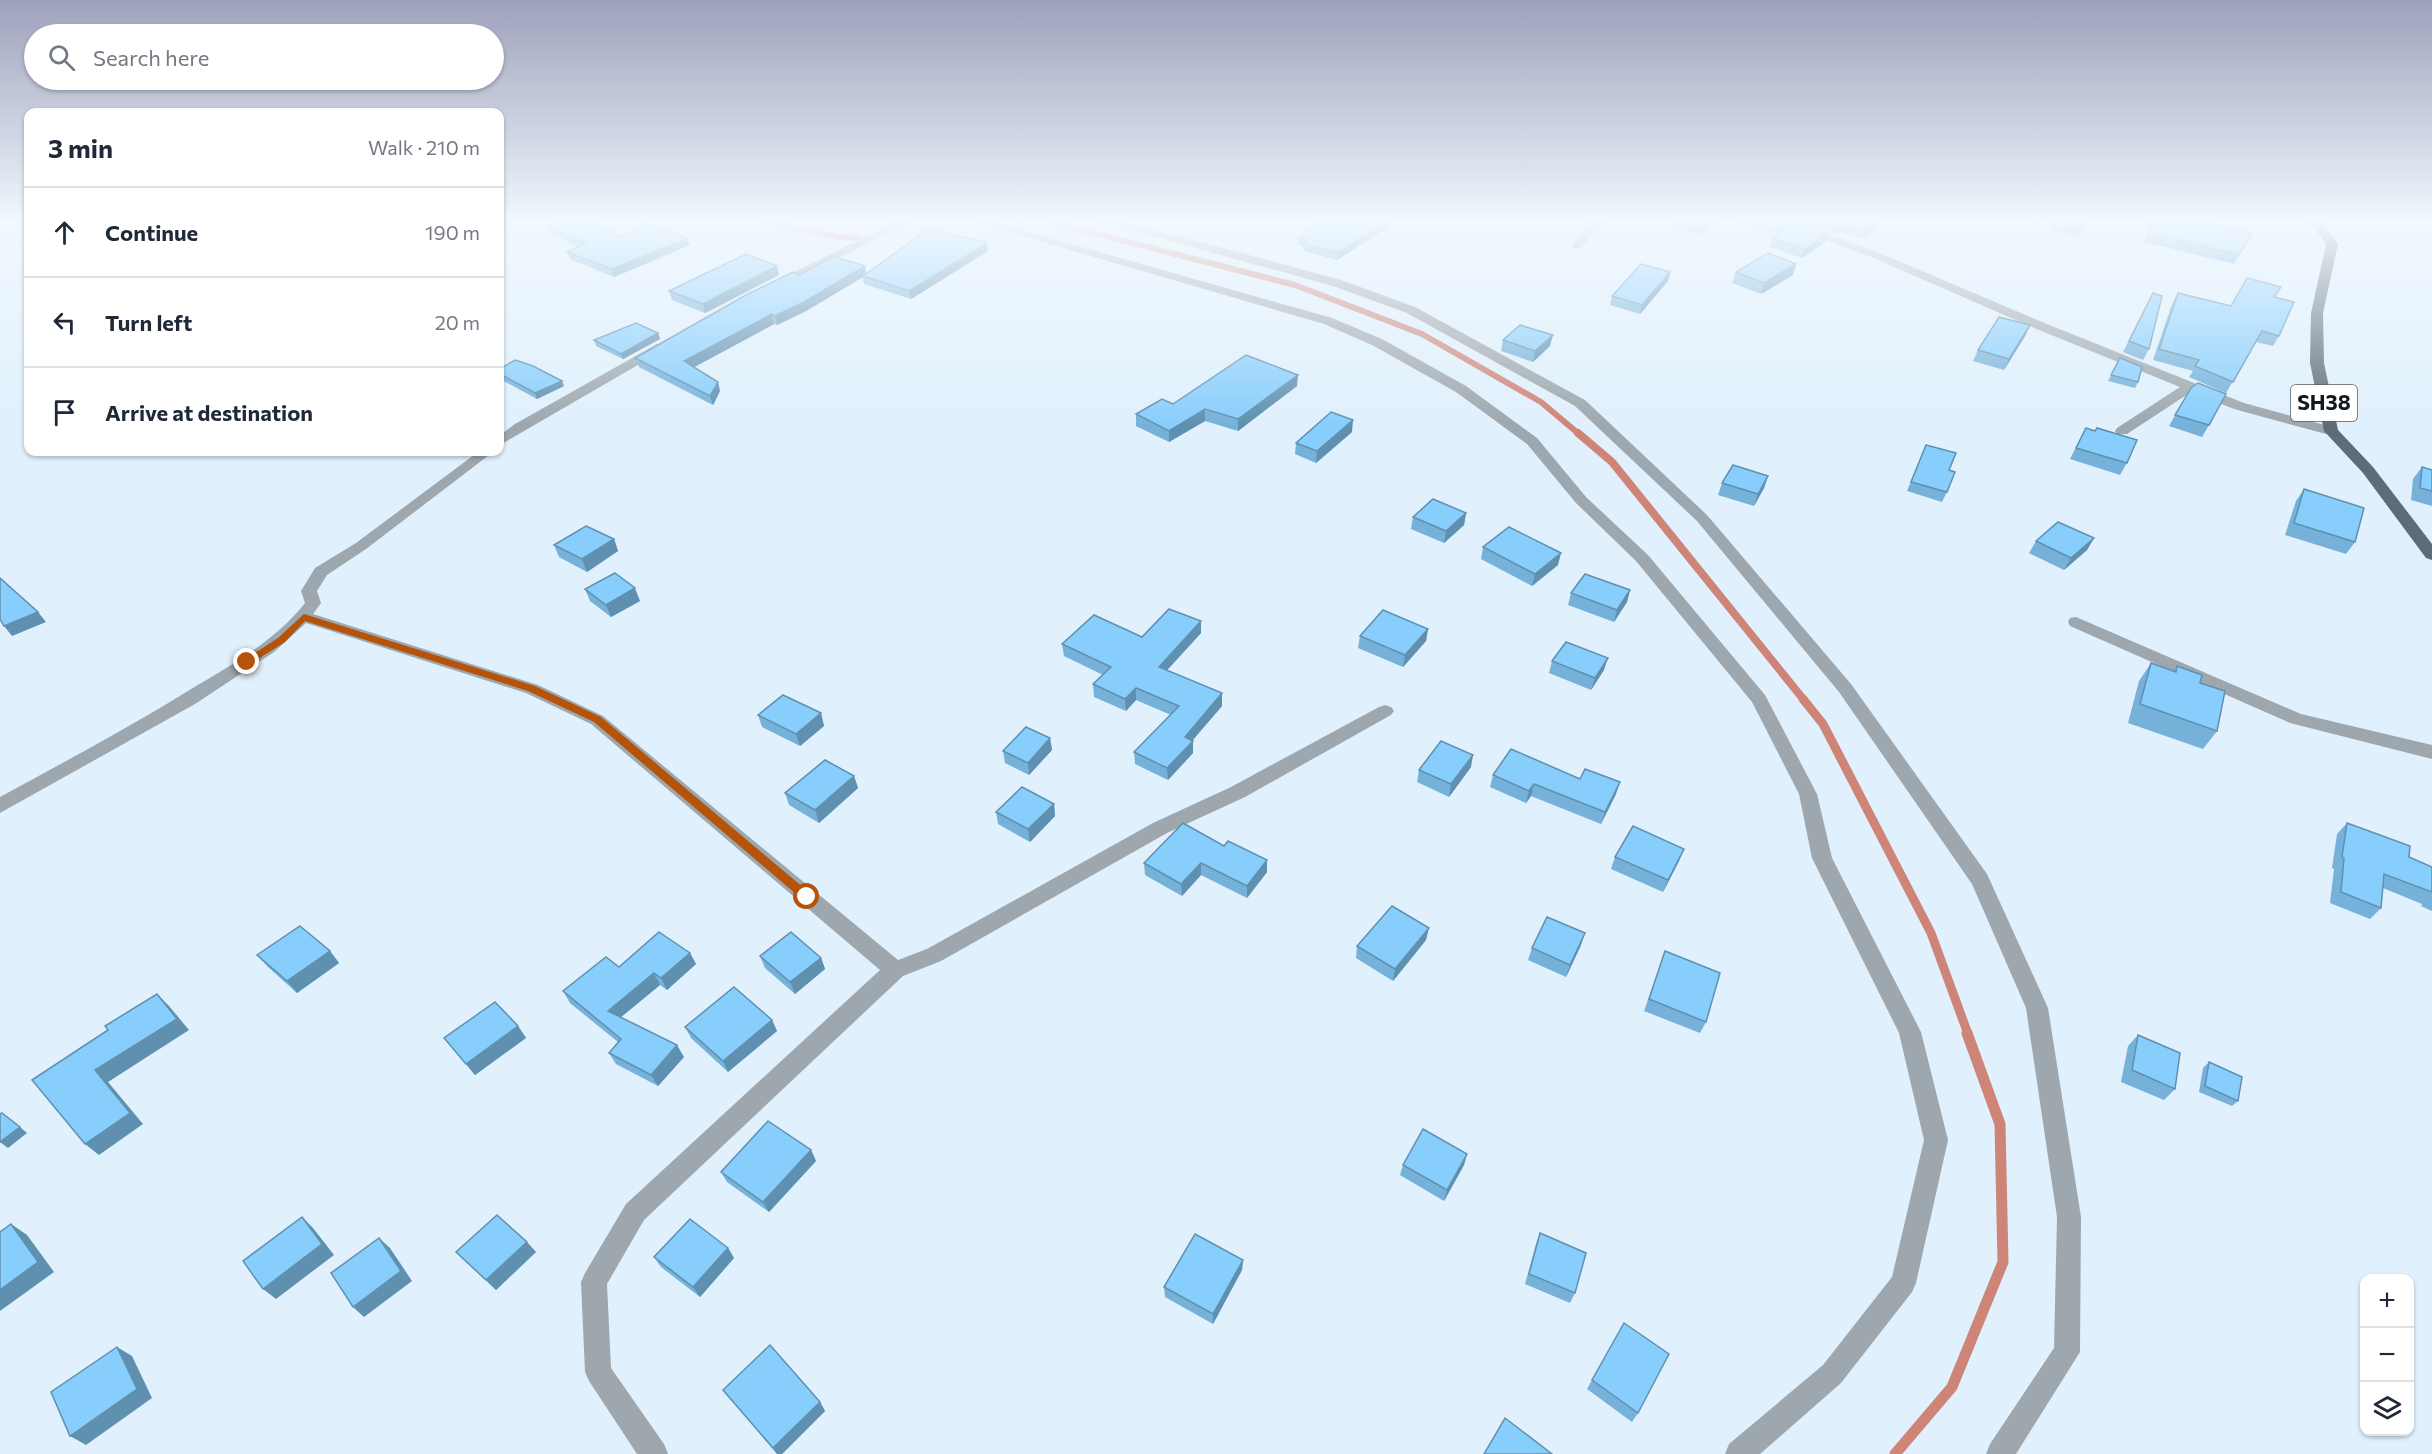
<!DOCTYPE html>
<html lang="en">
<head>
<meta charset="utf-8">
<style>
	:root { --surface:#fff; --page:#f6f6f7; --text:#1f2937; --muted:#747a83; --line:#e0e1e3 }
	body { margin:0; font-family:Commissioner,sans-serif; background:var(--page); color:var(--text) }
	.controls { position:absolute; right:18px; bottom:18px; display:grid; overflow:hidden; border-radius:12px; box-shadow:0 2px 4px #0004 }
	.controls button { width:54px; height:54px; display:grid; place-items:center; padding:0; border:0; border-bottom:2px solid var(--line); background:var(--surface); color:var(--text); font:30px sans-serif }
	.stop { position:absolute; width:18px; height:18px; margin:-14px; border:4px solid #b45309; border-radius:50%; background:#fff }
	.stop.end { background:#b45309; border-color:#fff; box-shadow:0 2px 6px #0008 }
	.list { margin:0; padding:0; list-style:none }
	h2 { display:flex; justify-content:space-between; align-items:center; height:78px; margin:0; padding:0 24px; font-size:26px }
	h2 small { font-size:20px; font-weight:400; color:var(--muted) }
	.list li { display:grid; grid-template-columns:39px 1fr auto; gap:18px; align-items:center; box-sizing:border-box; height:90px; padding:0 24px; border-top:2px solid var(--line) }
	.list b { display:block; font-size:22px; white-space:nowrap }
	.list em { font-size:20px; font-style:normal; color:var(--muted) }
	.icon { flex:none; width:33px; height:33px; fill:none; stroke:currentColor; stroke-width:2; stroke-linecap:round; stroke-linejoin:round }
	.map { position:relative; flex:none; width:2432px; height:1454px; overflow:hidden }
	.search { position:absolute; background:var(--surface); box-shadow:0 2px 4px #0004; left:24px; top:24px; width:480px; height:66px; display:flex; align-items:center; gap:15px; box-sizing:border-box; padding:0 21px; border-radius:33px; color:var(--muted); font-size:22px }
	.panel { position:absolute; background:var(--surface); box-shadow:0 2px 4px #0004; left:24px; top:108px; width:480px; height:348px; border-radius:12px }
	.map>svg:first-child { display:block }
	.lines { fill:none; stroke-linecap:round; stroke-linejoin:round }
	.stream-far3 { stroke:#cf8478; stroke-width:6 }
	.stream-far2 { stroke:#cf8478; stroke-width:8 }
	.stream-far1 { stroke:#cf8478; stroke-width:9 }
	.stream { stroke:#cf8478; stroke-width:11 }
	.minor { fill:#9ea7ad; fill-rule:evenodd }
	.major { fill:#5d6c76; fill-rule:evenodd }
	.wall { fill:#75b1d9 }
	.shaded-wall { fill:#5f90b0 }
	.building { fill:#88cefc; stroke:#5f90b0; stroke-width:1.5 }
	.route { fill:#b45309 }
	.labels { text-anchor:middle; stroke-width:5; stroke-linejoin:round; paint-order:stroke }
	.shield { fill:#fff; stroke:#595e62; stroke-width:1.5 }
	.shield-label { font-size:21px; font-weight:bold; fill:#12191e }
</style>
</head>
<body>
<div class="map">
<svg width="2432" height="1454" viewBox="0 0 2432 1454">
	<rect width="100%" height="100%" fill="#e0f0fc"/>
	<g class="lines">
		<g class="stream-far3">
			<path d="M767,222L838,237L860,238"/>
			<path d="M1051,222L1295,285L1422,334L1541,402L1579,434"/>
		</g>
		<path class="stream-far2" d="M1578,433L1612,462L1804,700"/>
		<path class="stream-far1" d="M1803,699L1823,724L1931,933L1968,1034"/>
		<path class="stream" d="M1895,1454L1952,1387L2003,1262L2000,1124L1967,1033"/>
		<g class="minor">
			<path d="M895,222H910L780,287H772L770,284Z"/>
			<path d="M974,222H993L1332,318L1382,339L1466,386L1537,438L1586,497L1648,555L1765,695L1817,794L1832,858L1921,1032L1948,1140L1916,1283L1912,1292L1841,1383L1760,1454H1725L1729,1444L1823,1365L1892,1277L1924,1140L1899,1033L1812,858L1799,794L1752,702L1636,561L1576,503L1527,444L1456,392L1372,345L1324,324Z"/>
			<path d="M1101,222H1122L1209,244L1341,280L1415,307L1585,400L1707,515L1851,684L1987,874L2048,1008L2081,1217L2080,1352L2016,1454H1986L1990,1444L2054,1348L2057,1217L2026,1008L1972,884L1839,692L1697,521L1575,406L1407,313L1333,286Z"/>
			<path d="M1592,222H1604L1581,248H1573V244Z"/>
			<path d="M1778,222H1795L1877,252L2042,322L2244,403L2336,428L2338,431L2336,434H2326L2234,409L2191,392L2127,434H2117L2115,431L2117,428L2180,387L2034,328L1869,256Z"/>
			<path d="M657,344L663,348L662,351L500,445V435L515,424Z"/>
			<path d="M478,452H493L366,549L327,575L317,591L321,603L313,614L538,685L603,716L898,960L927,949L1153,823L1231,787L1379,707L1385,705L1391,707L1394,711L1391,715L1245,797L1167,833L941,961L903,976L644,1220L607,1284L611,1368L664,1444L668,1454H637L589,1381L585,1372L581,1282L585,1273L626,1204L880,970L591,724L526,693L306,623L274,652L195,704L0,813V797C66,761 132,726 196,686C235,663 277,639 305,603L301,591L315,568L356,543Z"/>
			<path d="M2076,617L2301,714L2432,745V759L2290,723L2070,626L2068,622L2070,618Z"/>
		</g>
		<path class="major" d="M2310,222H2321L2338,244L2323,313L2324,363L2338,430L2373,467L2432,544V560L2426,558L2363,473L2324,431L2310,363L2311,313L2326,244Z"/>
	</g>
	<g class="wall">
		<path d="M1322,222H1388V227L1337,260L1303,251V246L1298,244V238Z"/>
		<path d="M1674,222H1713L1702,235L1673,228Z"/>
		<path d="M1738,222H1797L1825,242L1802,258L1770,247L1772,238L1778,234Z"/>
		<path d="M1803,222H1880L1865,239L1839,232L1836,234Z"/>
		<path d="M2053,222H2087L2080,237L2050,230Z"/>
		<path d="M2151,222H2207L2252,234L2234,264L2144,242Z"/>
		<path d="M549,227L622,236L688,238L690,245L614,277L570,259L567,252L579,247L551,234Z"/>
		<path d="M988,251L911,299L864,284L863,277L806,311L777,325L774,324L694,367L718,382L720,391L713,405L639,367L635,358L800,275L866,273Z"/>
		<path d="M1796,264L1793,275L1761,294L1732,283L1736,272Z"/>
		<path d="M777,266L779,275L705,313L672,300L669,291Z"/>
		<path d="M1670,272L1668,281L1640,314L1610,305L1612,296Z"/>
		<path d="M2153,293L2149,349L2143,360L2123,352Z"/>
		<path d="M2178,293L2231,306L2274,297L2279,336L2273,346L2256,342L2226,393L2189,377L2193,371L2153,360L2172,304Z"/>
		<path d="M2030,325L2025,336L2004,370L1973,361L1978,350Z"/>
		<path d="M658,333L660,339L623,359L596,346L594,340Z"/>
		<path d="M1503,340L1550,346L1533,362L1501,351Z"/>
		<path d="M2120,358L2138,382L2135,388L2108,381Z"/>
		<path d="M500,369L564,386L537,399L500,379Z"/>
		<path d="M1297,386L1238,431L1205,421L1169,442L1136,426V414L1173,404Z"/>
		<path d="M2191,388L2209,425L2202,437L2169,426Z"/>
		<path d="M2086,428L2095,431L2127,463L2120,475L2070,459Z"/>
		<path d="M1352,432L1316,463L1295,454L1296,443Z"/>
		<path d="M1926,445L1949,470L1947,492L1942,502L1907,491Z"/>
		<path d="M2422,467L2432,470V506L2411,500L2413,479Z"/>
		<path d="M1768,476L1764,488L1754,506L1718,495L1722,483Z"/>
		<path d="M2304,489L2355,542L2346,554L2285,535L2296,501Z"/>
		<path d="M1466,513L1464,525L1444,543L1411,529L1413,517Z"/>
		<path d="M2094,538L2087,550L2064,570L2029,553L2036,541Z"/>
		<path d="M614,539L618,551L587,572L559,557L554,545Z"/>
		<path d="M1483,547L1558,565L1532,586L1481,559Z"/>
		<path d="M585,589L640,601L611,617L590,601Z"/>
		<path d="M1630,590L1627,602L1614,622L1568,605L1571,593Z"/>
		<path d="M1428,629L1426,641L1403,667L1358,648L1360,636Z"/>
		<path d="M1201,633L1167,670L1222,706L1192,741L1193,753L1168,780L1135,764L1134,752L1171,715L1136,700L1126,711L1094,697L1093,684L1103,675L1064,656L1062,644L1142,637Z"/>
		<path d="M1552,661L1604,670L1591,690L1549,673Z"/>
		<path d="M2151,663L2174,671L2177,666L2200,683L2217,731L2203,749L2128,723L2139,681Z"/>
		<path d="M821,713L824,726L800,746L762,727L758,715Z"/>
		<path d="M1050,738L1052,750L1029,775L1005,763L1003,751Z"/>
		<path d="M1471,767L1449,797L1417,782L1419,770Z"/>
		<path d="M1493,775L1580,779L1616,794L1601,824L1531,796L1526,803L1490,787Z"/>
		<path d="M854,776L858,788L819,823L789,805L785,793Z"/>
		<path d="M1054,804L1055,816L1030,842L998,824L996,812Z"/>
		<path d="M2347,823L2409,857L2432,867V911L2421,906L2422,904L2383,888L2381,908L2370,919L2330,903L2334,869L2332,868L2337,834Z"/>
		<path d="M1224,846L1267,860V872L1247,898L1201,875L1182,896L1145,875L1144,863Z"/>
		<path d="M1615,857L1679,861L1663,892L1611,869Z"/>
		<path d="M1426,940L1393,981L1356,958L1357,946Z"/>
		<path d="M1581,945L1566,977L1528,960L1532,948Z"/>
		<path d="M330,951L339,963L297,993L268,967L257,955Z"/>
		<path d="M1665,951L1706,1022L1700,1033L1644,1011Z"/>
		<path d="M690,953L696,964L667,990L660,985L621,1017L684,1057L658,1086L616,1064L609,1053L618,1042L570,1003L563,991L619,967Z"/>
		<path d="M760,956L821,958L825,969L795,994L765,968Z"/>
		<path d="M772,1020L777,1031L728,1072L691,1038L685,1027Z"/>
		<path d="M518,1026L526,1038L475,1075L444,1038Z"/>
		<path d="M2138,1035L2175,1089L2164,1100L2121,1082L2128,1046Z"/>
		<path d="M2209,1062L2238,1101L2232,1106L2199,1092L2203,1068Z"/>
		<path d="M811,1150L816,1161L769,1212L727,1182L721,1172Z"/>
		<path d="M1467,1154L1464,1165L1444,1201L1400,1175L1403,1165Z"/>
		<path d="M1540,1233L1575,1293L1570,1303L1525,1284L1536,1244Z"/>
		<path d="M728,1248L734,1258L700,1297L661,1267L654,1257Z"/>
		<path d="M456,1252H536L496,1290Z"/>
		<path d="M1243,1260L1242,1270L1213,1324L1165,1297L1164,1287Z"/>
		<path d="M1624,1323L1638,1413L1632,1422L1587,1389Z"/>
		<path d="M723,1390L820,1402L825,1411L782,1454H777Z"/>
	</g>
	<g class="shaded-wall">
		<path d="M1386,222H1388V227L1337,260L1338,253Z"/>
		<path d="M1708,222H1713L1702,235L1704,227Z"/>
		<path d="M1876,222H1880L1865,239L1868,231Z"/>
		<path d="M1842,224L1839,232L1836,234L1838,226Z"/>
		<path d="M1828,234L1825,242L1802,258L1805,249Z"/>
		<path d="M688,238L690,245L614,277L612,269Z"/>
		<path d="M987,243L988,251L911,299L909,291Z"/>
		<path d="M1796,264L1793,275L1761,294L1764,283Z"/>
		<path d="M777,266L779,275L705,313L703,304Z"/>
		<path d="M865,266L866,275L863,276V277L806,311L777,325L775,316Z"/>
		<path d="M1670,272L1668,281L1640,314L1642,305Z"/>
		<path d="M772,314L774,324L687,371L684,361Z"/>
		<path d="M2030,325L2025,336L2004,370L2009,359Z"/>
		<path d="M658,333L660,339L623,359L621,354Z"/>
		<path d="M1553,335L1550,346L1533,362L1535,351Z"/>
		<path d="M1298,375L1297,386L1238,431V419Z"/>
		<path d="M562,381L564,386L537,399L535,393Z"/>
		<path d="M718,382L720,391L713,405L710,396Z"/>
		<path d="M1205,409V421L1169,442V431Z"/>
		<path d="M1353,420L1352,432L1316,463L1317,451Z"/>
		<path d="M1768,476L1764,488L1754,506L1758,494Z"/>
		<path d="M1466,513L1464,525L1444,543L1446,531Z"/>
		<path d="M2094,538L2087,550L2064,570L2071,558Z"/>
		<path d="M614,539L618,551L587,572L582,559Z"/>
		<path d="M1561,553L1558,565L1532,586L1535,574Z"/>
		<path d="M635,588L640,601L611,617L606,605Z"/>
		<path d="M1630,590L1627,602L1614,622L1617,610Z"/>
		<path d="M38,612L46,622L12,636L4,626Z"/>
		<path d="M1201,621V633L1159,679V667Z"/>
		<path d="M1428,629L1426,641L1403,667L1405,655Z"/>
		<path d="M1608,658L1604,670L1591,690L1595,678Z"/>
		<path d="M1136,688V700L1126,711L1125,699Z"/>
		<path d="M1222,693V706L1185,749V737Z"/>
		<path d="M821,713L824,726L800,746L796,734Z"/>
		<path d="M1050,738L1052,750L1029,775L1028,763Z"/>
		<path d="M1193,741V753L1168,780L1167,768Z"/>
		<path d="M1473,755L1471,767L1449,797L1451,784Z"/>
		<path d="M854,776L858,788L819,823L815,810Z"/>
		<path d="M1620,782L1616,794L1601,824L1605,812Z"/>
		<path d="M1534,784L1531,796L1526,803L1529,791Z"/>
		<path d="M1054,804L1055,816L1030,842L1028,829Z"/>
		<path d="M1684,849L1679,861L1663,892L1668,880Z"/>
		<path d="M1267,860V872L1247,898V886Z"/>
		<path d="M1201,863V875L1182,896L1181,884Z"/>
		<path d="M1429,928L1426,940L1393,981L1395,969Z"/>
		<path d="M1585,933L1581,945L1566,977L1570,965Z"/>
		<path d="M330,951L339,963L297,993L287,981Z"/>
		<path d="M690,953L696,964L667,990L661,978Z"/>
		<path d="M821,958L825,969L795,994L790,982Z"/>
		<path d="M654,973L660,985L615,1022L608,1011Z"/>
		<path d="M157,994L169,1006L189,1030L108,1082L143,1124L99,1155L85,1144L95,1070Z"/>
		<path d="M772,1020L777,1031L728,1072L723,1061Z"/>
		<path d="M518,1026L526,1038L475,1075L466,1064Z"/>
		<path d="M677,1045L684,1057L658,1086L651,1075Z"/>
		<path d="M20,1127L27,1133L8,1148L0,1142Z"/>
		<path d="M811,1150L816,1161L769,1212L763,1202Z"/>
		<path d="M1467,1154L1464,1165L1444,1201L1447,1190Z"/>
		<path d="M302,1217L313,1228L334,1255L276,1299L263,1289Z"/>
		<path d="M11,1224L27,1235L54,1272L0,1311V1290Z"/>
		<path d="M379,1238L390,1248L412,1281L364,1317L353,1307Z"/>
		<path d="M527,1242L536,1252L496,1290L486,1280Z"/>
		<path d="M728,1248L734,1258L700,1297L693,1287Z"/>
		<path d="M1243,1260L1242,1270L1213,1324V1314Z"/>
		<path d="M117,1347L132,1356L152,1398L86,1445L70,1436Z"/>
		<path d="M820,1402L825,1411L782,1454H777L773,1448Z"/>
	</g>
	<g class="building">
		<path d="M560,222H590L622,236L646,224L688,238L612,269L567,252L586,243L549,227Z"/>
		<path d="M1322,222H1386L1338,253L1303,244L1307,240L1298,238Z"/>
		<path d="M1685,222H1708L1704,227Z"/>
		<path d="M1769,222H1797L1828,234L1805,249L1772,238L1788,228Z"/>
		<path d="M1828,222H1876L1868,231L1842,224L1838,226Z"/>
		<path d="M2056,222H2087L2084,229Z"/>
		<path d="M2153,222H2207L2252,234L2239,255L2149,233Z"/>
		<path d="M930,228L987,243L909,291L863,276Z"/>
		<path d="M1768,253L1796,264L1764,283L1736,272Z"/>
		<path d="M746,254L777,266L703,304L669,291Z"/>
		<path d="M833,256L865,266L804,302L775,316L772,314L684,361L718,382L710,396L635,358L746,295L793,272L800,275Z"/>
		<path d="M1641,264L1670,272L1642,305L1612,296Z"/>
		<path d="M2247,278L2281,287L2274,297L2294,302L2279,336L2262,331L2233,382L2195,366L2199,360L2159,349L2178,293L2231,306Z"/>
		<path d="M2153,293L2162,296L2149,349L2129,341Z"/>
		<path d="M1999,317L2030,325L2009,359L1978,350Z"/>
		<path d="M636,323L658,333L621,354L594,340Z"/>
		<path d="M1520,325L1553,335L1535,351L1503,340Z"/>
		<path d="M1246,355L1298,375L1238,419L1205,409L1169,431L1136,414L1162,399L1173,404Z"/>
		<path d="M2120,358L2142,367L2138,382L2111,375Z"/>
		<path d="M515,360L533,366L562,381L535,393L500,374V369Z"/>
		<path d="M2198,383L2226,394L2209,425L2175,415L2191,388Z"/>
		<path d="M1331,412L1353,420L1317,451L1296,443Z"/>
		<path d="M2086,428L2095,431L2097,428L2137,440L2127,463L2076,448Z"/>
		<path d="M1926,445L1956,453L1949,470L1955,472L1947,492L1911,482Z"/>
		<path d="M1733,465L1768,476L1758,494L1722,483Z"/>
		<path d="M2422,467L2432,470V491L2420,488Z"/>
		<path d="M2304,489L2364,508L2355,542L2294,523Z"/>
		<path d="M1433,499L1466,513L1446,531L1413,517Z"/>
		<path d="M2058,522L2094,538L2071,558L2036,541Z"/>
		<path d="M586,526L614,539L582,559L554,545Z"/>
		<path d="M1509,527L1561,553L1535,574L1483,547Z"/>
		<path d="M615,573L635,588L606,605L585,589Z"/>
		<path d="M1585,574L1630,590L1617,610L1571,593Z"/>
		<path d="M0,578L38,612L4,626L0,619Z"/>
		<path d="M1169,609L1201,621L1159,667L1222,693L1185,737L1193,741L1167,768L1134,752L1179,706L1136,688L1125,699L1093,684L1111,667L1062,644L1094,615L1142,637Z"/>
		<path d="M1383,610L1428,629L1405,655L1360,636Z"/>
		<path d="M1566,642L1608,658L1595,678L1552,661Z"/>
		<path d="M2151,663L2176,672L2177,666L2202,675L2200,683L2225,691L2217,731L2140,704Z"/>
		<path d="M783,695L821,713L796,734L758,715Z"/>
		<path d="M1026,727L1050,738L1028,763L1003,751Z"/>
		<path d="M1441,741L1473,755L1451,784L1419,770Z"/>
		<path d="M1511,749L1580,779L1585,769L1620,782L1605,812L1534,784L1529,791L1493,775Z"/>
		<path d="M825,760L854,776L815,810L785,793Z"/>
		<path d="M1022,787L1054,804L1028,829L996,812Z"/>
		<path d="M1183,823L1224,846L1228,841L1267,860L1247,886L1201,863L1181,884L1144,863Z"/>
		<path d="M2347,823L2410,846L2409,857L2432,867V892L2384,874L2381,908L2341,892L2344,858L2342,857Z"/>
		<path d="M1633,826L1684,849L1668,880L1615,857Z"/>
		<path d="M1392,906L1429,928L1395,969L1357,946Z"/>
		<path d="M1547,917L1585,933L1570,965L1532,948Z"/>
		<path d="M300,926L330,951L287,981L257,955Z"/>
		<path d="M659,932L690,953L661,978L654,973L608,1011L677,1045L651,1075L609,1053L621,1039L563,991L606,957L619,967Z"/>
		<path d="M791,932L821,958L790,982L760,956Z"/>
		<path d="M1665,951L1720,973L1706,1022L1649,999Z"/>
		<path d="M734,987L772,1020L723,1061L685,1027Z"/>
		<path d="M157,994L177,1019L95,1070L130,1113L85,1144L32,1080L108,1030L105,1026Z"/>
		<path d="M495,1002L518,1026L466,1064L444,1038Z"/>
		<path d="M2138,1035L2180,1053L2175,1089L2132,1070Z"/>
		<path d="M2209,1062L2242,1077L2238,1101L2205,1086Z"/>
		<path d="M2,1113L20,1127L0,1142V1114Z"/>
		<path d="M768,1121L811,1150L763,1202L721,1172Z"/>
		<path d="M1423,1129L1467,1154L1447,1190L1403,1165Z"/>
		<path d="M497,1215L527,1242L486,1280L456,1252Z"/>
		<path d="M302,1217L322,1244L263,1289L243,1261Z"/>
		<path d="M690,1219L728,1248L693,1287L654,1257Z"/>
		<path d="M11,1224L38,1262L0,1290V1232Z"/>
		<path d="M1540,1233L1586,1253L1575,1293L1529,1274Z"/>
		<path d="M1195,1234L1243,1260L1213,1314L1164,1287Z"/>
		<path d="M379,1238L401,1271L353,1307L331,1273Z"/>
		<path d="M1624,1323L1669,1354L1638,1413L1592,1380Z"/>
		<path d="M770,1345L820,1402L773,1448L723,1390Z"/>
		<path d="M117,1347L137,1389L70,1436L51,1392Z"/>
		<path d="M1505,1418L1552,1454H1484Z"/>
	</g>
	<linearGradient id="sky" x2="0" y2="1"><stop stop-color="#9ea1bb"/><stop offset="0.52" stop-color="#f1f8fe"/><stop offset="1" stop-color="#f1f8fe" stop-opacity="0"/></linearGradient>
	<rect width="2432" height="426" fill="url(#sky)"/>
	<path class="route" d="M304,614L535,686L601,717L811,894V900H803L594,722L528,691L305,621L285,642L250,664H244V660L278,638Z"/>
	<g class="labels">
		<rect class="shield" x="2291" y="385" width="66" height="36" rx="4.5"/>
		<g class="shield-label">
			<text x="2324" y="410">SH38</text>
		</g>
	</g>
</svg>
<div class="controls">
<button>+</button>
<button>−</button>
<button><svg class="icon" aria-label="layers" viewBox="0 0 24 24"><path d="M12 4l9 5-9 5-9-5zM3 14l9 5 9-5"/></svg></button>
</div>
<div class="stop" style="left:807px;top:897px"></div>
<div class="stop end" style="left:247px;top:662px"></div>
<div class="search"><svg class="icon" aria-label="search" viewBox="0 0 24 24"><circle cx="10" cy="10" r="6"/><path d="M15 15l6 6"/></svg>Search here</div>
<section class="panel">
<h2>3 min<small>Walk · 210 m</small></h2>
<ul class="list">
<li><svg class="icon" aria-label="ahead" viewBox="0 0 24 24"><path d="M12 20V5M6 11l6-6 6 6"/></svg><div><b>Continue</b></div><em>190 m</em></li>
<li><svg class="icon" aria-label="left" viewBox="0 0 24 24"><path d="M17 20v-9H6M10 6l-5 5 5 5"/></svg><div><b>Turn left</b></div><em>20 m</em></li>
<li><svg class="icon" aria-label="arrive" viewBox="0 0 24 24"><path d="M6 21V4h12l-3 4 3 4H6"/></svg><div><b>Arrive at destination</b></div></li>
</ul>
</section>
</div>
</body>
</html>
